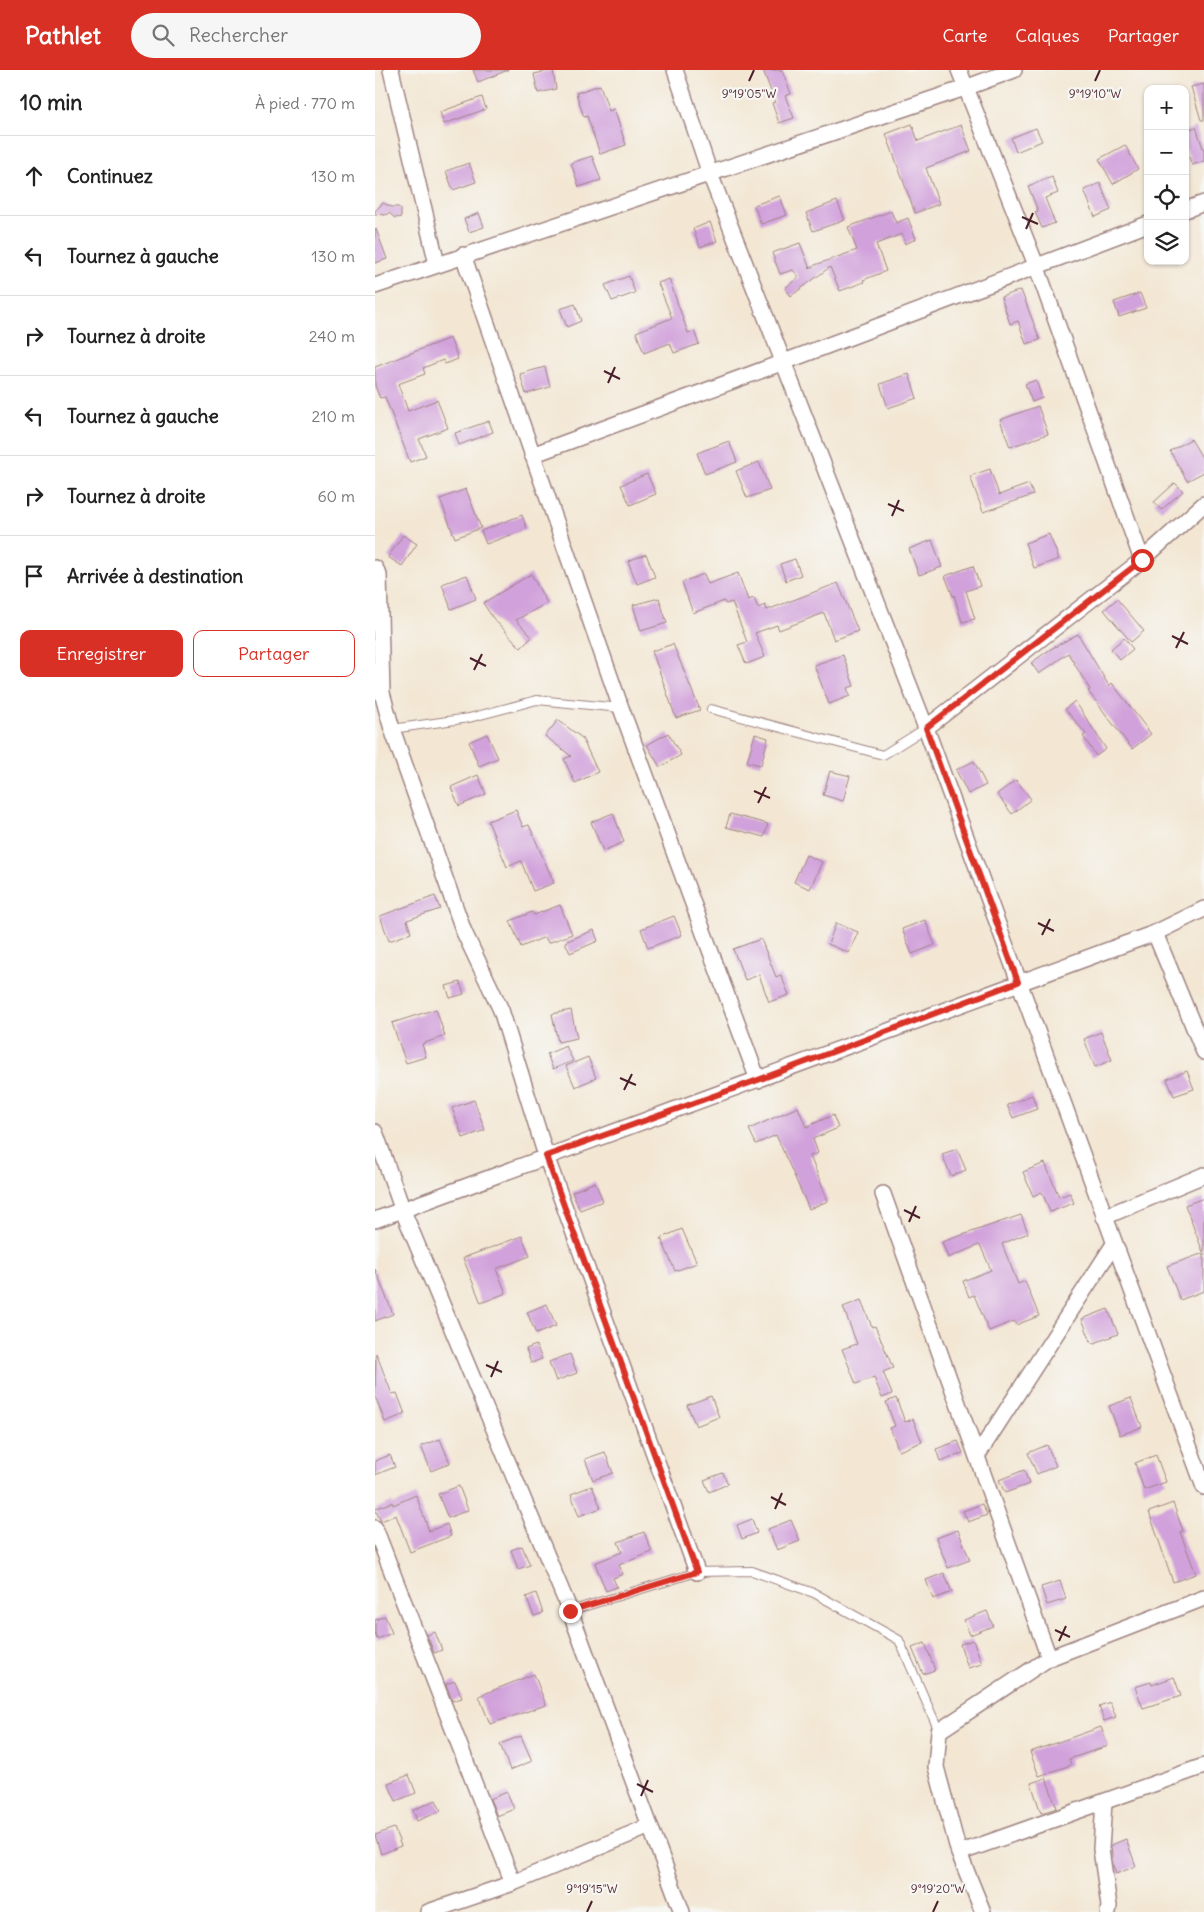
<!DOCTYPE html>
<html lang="fr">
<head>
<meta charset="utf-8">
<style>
	:root { --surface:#fff; --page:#f6f6f6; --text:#222; --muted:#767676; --line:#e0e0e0; --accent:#d93025 }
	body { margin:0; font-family:Delius,sans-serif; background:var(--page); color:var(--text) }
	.controls { position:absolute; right:15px; top:15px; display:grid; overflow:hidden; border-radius:10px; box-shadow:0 1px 4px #0004 }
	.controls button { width:45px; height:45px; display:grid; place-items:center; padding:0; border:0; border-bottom:1px solid var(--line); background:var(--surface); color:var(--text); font:25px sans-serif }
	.stop { position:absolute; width:15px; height:15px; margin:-11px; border:4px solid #d93025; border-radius:50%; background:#fff }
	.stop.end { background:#d93025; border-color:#fff; box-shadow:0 1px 5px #0008 }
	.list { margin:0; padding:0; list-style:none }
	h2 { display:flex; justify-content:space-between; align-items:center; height:65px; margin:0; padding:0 20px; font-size:21px }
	h2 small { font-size:16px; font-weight:400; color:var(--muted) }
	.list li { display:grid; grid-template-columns:32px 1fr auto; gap:15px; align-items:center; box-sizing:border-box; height:80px; padding:0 20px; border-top:1px solid var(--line) }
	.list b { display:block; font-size:19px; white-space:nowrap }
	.list em { font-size:16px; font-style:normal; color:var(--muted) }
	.actions { display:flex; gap:10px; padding:15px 20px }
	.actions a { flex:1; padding:11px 0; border:1px solid var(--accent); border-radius:10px; text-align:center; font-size:18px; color:var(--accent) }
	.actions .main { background:var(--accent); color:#fff }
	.icon { flex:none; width:28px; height:28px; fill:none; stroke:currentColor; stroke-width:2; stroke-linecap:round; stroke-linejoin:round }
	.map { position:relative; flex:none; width:829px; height:1842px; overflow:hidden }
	header { display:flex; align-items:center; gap:30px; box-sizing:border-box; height:70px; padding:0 25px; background:var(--accent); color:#fff }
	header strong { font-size:24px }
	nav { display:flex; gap:28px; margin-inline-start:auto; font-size:18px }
	.search { width:350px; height:45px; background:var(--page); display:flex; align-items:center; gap:12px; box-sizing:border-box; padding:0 18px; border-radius:28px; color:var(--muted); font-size:19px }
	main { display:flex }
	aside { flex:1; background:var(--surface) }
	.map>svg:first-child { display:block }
	.building { fill:#d1a1db }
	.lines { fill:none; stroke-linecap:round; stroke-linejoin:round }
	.lane-casing { stroke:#9e8380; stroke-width:10 }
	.street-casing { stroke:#9e8380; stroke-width:18 }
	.lane { stroke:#fff; stroke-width:8 }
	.street { stroke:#fff; stroke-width:15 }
	.route { stroke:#d93025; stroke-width:6 }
	.ticks { fill:none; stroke:#4a1f2b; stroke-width:2 }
	.ticks-label { font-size:12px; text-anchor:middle; fill:#4a1f2b; stroke:#f6f6f2; stroke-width:4.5; stroke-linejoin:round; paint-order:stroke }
</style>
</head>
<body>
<header>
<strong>Pathlet</strong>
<div class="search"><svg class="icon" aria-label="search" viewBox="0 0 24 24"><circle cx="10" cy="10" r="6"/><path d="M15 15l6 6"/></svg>Rechercher</div>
<nav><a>Carte</a><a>Calques</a><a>Partager</a></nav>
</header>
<main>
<aside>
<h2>10 min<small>À pied · 770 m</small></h2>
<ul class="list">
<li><svg class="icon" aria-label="ahead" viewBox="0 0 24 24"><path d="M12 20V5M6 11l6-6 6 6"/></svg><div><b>Continuez</b></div><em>130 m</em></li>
<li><svg class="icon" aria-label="left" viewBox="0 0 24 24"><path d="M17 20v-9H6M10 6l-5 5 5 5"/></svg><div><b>Tournez à gauche</b></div><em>130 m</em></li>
<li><svg class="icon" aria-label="right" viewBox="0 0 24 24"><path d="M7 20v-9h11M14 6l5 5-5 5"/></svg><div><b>Tournez à droite</b></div><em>240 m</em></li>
<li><svg class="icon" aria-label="left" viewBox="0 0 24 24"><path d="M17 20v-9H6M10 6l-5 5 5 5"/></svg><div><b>Tournez à gauche</b></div><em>210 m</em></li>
<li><svg class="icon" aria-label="right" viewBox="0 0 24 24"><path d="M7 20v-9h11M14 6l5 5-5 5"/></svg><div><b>Tournez à droite</b></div><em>60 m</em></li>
<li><svg class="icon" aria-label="arrive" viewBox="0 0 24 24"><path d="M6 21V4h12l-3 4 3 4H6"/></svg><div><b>Arrivée à destination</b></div></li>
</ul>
<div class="actions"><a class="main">Enregistrer</a><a>Partager</a></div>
</aside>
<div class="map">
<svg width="829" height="1842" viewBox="0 0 829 1842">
	<rect width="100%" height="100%" fill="#f6f6f2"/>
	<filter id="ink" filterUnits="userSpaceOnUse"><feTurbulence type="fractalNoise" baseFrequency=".02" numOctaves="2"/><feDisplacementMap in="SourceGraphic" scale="10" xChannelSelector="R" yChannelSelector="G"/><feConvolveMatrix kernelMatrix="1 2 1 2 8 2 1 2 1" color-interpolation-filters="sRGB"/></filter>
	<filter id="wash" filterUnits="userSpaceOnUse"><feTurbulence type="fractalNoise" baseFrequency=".0096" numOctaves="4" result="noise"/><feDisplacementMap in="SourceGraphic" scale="20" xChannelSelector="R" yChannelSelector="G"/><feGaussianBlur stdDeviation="1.12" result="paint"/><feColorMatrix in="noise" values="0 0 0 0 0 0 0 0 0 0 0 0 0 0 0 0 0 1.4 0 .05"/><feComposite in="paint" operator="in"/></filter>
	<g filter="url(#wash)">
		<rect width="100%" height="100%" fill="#f3e7d4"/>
		<g id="blocks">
			<g class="building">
				<path d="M98,0H133L103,12Z"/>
				<path d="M178,0L181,19L163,23L159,4Z"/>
				<path d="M388,0H407L416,24L410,26L419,48L404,53L397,33L400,32Z"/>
				<path d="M829,14V50H826L816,17Z"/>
				<path d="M225,15L234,41L239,39L251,75L225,84L212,46L209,47L201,23Z"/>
				<path d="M107,27L111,39L69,54L65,42Z"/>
				<path d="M537,54L543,71L586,55L596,81L551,98L564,134L540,143L511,64Z"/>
				<path d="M821,57L829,81V91L817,95L810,76V61Z"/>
				<path d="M661,58L667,71L641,82L636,68Z"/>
				<path d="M750,75L763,99L738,114L724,89Z"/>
				<path d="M217,86L226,110L204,117L196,93Z"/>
				<path d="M94,93L101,112L78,120L71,101Z"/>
				<path d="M677,107L683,123L670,128L680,153L667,158L660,142L663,141L653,116Z"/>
				<path d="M725,113L736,140L720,147L709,120Z"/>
				<path d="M405,126L412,145L386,154L379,135Z"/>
				<path d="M462,131L470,150L438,161L431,143Z"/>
				<path d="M8,133L17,137H23L26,139V147L20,148L14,143L10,145L0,144V141Z"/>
				<path d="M516,141L521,153L533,148L541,169L530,174L527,164L501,174L511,201L488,210L489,212L465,221L455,197L416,226L410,218L424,207L418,200L405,204L397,183L425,173L435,199L440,195L482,180L473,157Z"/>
				<path d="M104,143L109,157L94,162L89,149Z"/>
				<path d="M335,152L342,171L325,177L318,159Z"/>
				<path d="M0,159H1L12,189L0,193Z"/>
				<path d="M254,206L260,223L237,231L230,215Z"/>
				<path d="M294,209L313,263L319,261L324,274L299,283L295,273L269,283L261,262L297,248L283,213Z"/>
				<path d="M646,220L665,270L651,274L643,251L635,254L626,227Z"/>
				<path d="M765,223L771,238L744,247L739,232Z"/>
				<path d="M200,234L206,251L192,257L185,239Z"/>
				<path d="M75,268L83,289L70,294L68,290L48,298L50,304L23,314L33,341L62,330L73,358L44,369L51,386L35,392L10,327L5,328L0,316V297Z"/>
				<path d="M170,297L175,317L151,324L145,304Z"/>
				<path d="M534,304L542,328L513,338L505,314Z"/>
				<path d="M661,310L667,328L657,332L650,314Z"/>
				<path d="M663,336L673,364L635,377L625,350Z"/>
				<path d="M114,351L118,362L84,375L80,363Z"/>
				<path d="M816,369L829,391V402L812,411L795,381Z"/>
				<path d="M354,371L362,392L330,404L322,383Z"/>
				<path d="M384,392L395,420L372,428L361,401Z"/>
				<path d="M615,399L624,425L654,414L658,425L608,442L595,406Z"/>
				<path d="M272,404L281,424L255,435L246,415Z"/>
				<path d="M800,413L808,421L786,440L779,432Z"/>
				<path d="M91,419L106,458L80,468L65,429Z"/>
				<path d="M147,445L152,459L111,474L106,461Z"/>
				<path d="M674,464L684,489L659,498L650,473Z"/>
				<path d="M28,465L42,474L27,496L13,487Z"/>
				<path d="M557,470L567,497L544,505L534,479Z"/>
				<path d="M271,484L280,507L262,514L253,491Z"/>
				<path d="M420,489L426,505L411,511L405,494Z"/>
				<path d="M598,496L605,516L591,521L600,549L587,552L579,525L578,526L570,506Z"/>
				<path d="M363,503L373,530L379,528L383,538L390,535L392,540L463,513L483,561L459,570L449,543L404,560L402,555L380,563L390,587L371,594L363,575L372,572L357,532L350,534L349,531L318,543L307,512L329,504L333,514Z"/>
				<path d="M156,504L172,533L141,550L157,567L146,578L118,548L108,533Z"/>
				<path d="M92,505L101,529L76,539L67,514Z"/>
				<path d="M284,528L292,553L266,561L258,535Z"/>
				<path d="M742,529L769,561L756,572L729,540Z"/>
				<path d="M703,564L734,616L737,613L776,664L757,679L713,621L715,620L693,583L664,604L656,593L674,580Z"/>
				<path d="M749,568L758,579L745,590L736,579Z"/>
				<path d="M298,574L325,640L301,648L277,581Z"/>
				<path d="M468,585L479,616L472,618L475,626L454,634L439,595Z"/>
				<path d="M700,631L731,679L721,686L708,666L711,664L690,639Z"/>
				<path d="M183,650L207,668L223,702L200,713L189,689L196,686L170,666Z"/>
				<path d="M293,663L306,685L285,697L272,675Z"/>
				<path d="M112,664L123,688L104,696L94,672Z"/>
				<path d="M380,664L393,668L386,695L372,692Z"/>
				<path d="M599,691L611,715L593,724L581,700Z"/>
				<path d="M455,701L475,706L468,731L448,725Z"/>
				<path d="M103,705L111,724L84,736L76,717Z"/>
				<path d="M641,710L656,729L637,744L622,724Z"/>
				<path d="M141,740L148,757L154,755L179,813L158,821L146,791L132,797L113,751Z"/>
				<path d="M238,743L249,772L228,781L216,752Z"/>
				<path d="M355,744L393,754L389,767L351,757Z"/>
				<path d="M431,785L447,792L435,819L419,812Z"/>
				<path d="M60,826L65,839L32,850L36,863L14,871L5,846Z"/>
				<path d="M185,835L197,864L173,873L170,867L146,877L135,851L157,842L159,845Z"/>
				<path d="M299,846L307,865L273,878L266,859Z"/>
				<path d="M550,850L560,875L537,884L527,859Z"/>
				<path d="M461,853L483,862L474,883L453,874Z"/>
				<path d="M219,860L223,871L195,883L190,872Z"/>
				<path d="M386,869L401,907L406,905L414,925L394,932L384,905L370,910L358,879Z"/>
				<path d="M85,912L89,924L75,928L71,916Z"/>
				<path d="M61,939L70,966L47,974L51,987L31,993L17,953Z"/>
				<path d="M196,940L202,968L183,972L177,944Z"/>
				<path d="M726,962L737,990L720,997L709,969Z"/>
				<path d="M191,976L198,991L178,999L172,984Z"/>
				<path d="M213,987L221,1008L200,1017L191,996Z"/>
				<path d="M812,1001L819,1019L799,1026L792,1009Z"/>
				<path d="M657,1025L662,1039L638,1048L632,1035Z"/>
				<path d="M99,1030L110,1060L88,1068L77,1038Z"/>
				<path d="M423,1037L431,1057L458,1045L463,1058L438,1069L443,1083L435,1086L453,1131L434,1139L401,1065L381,1074L374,1059Z"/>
				<path d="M582,1079L591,1100L576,1106L567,1084Z"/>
				<path d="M670,1093L684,1127L695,1123L699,1133L675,1142L667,1122L658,1126L648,1102Z"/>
				<path d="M220,1112L228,1131L205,1140L197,1122Z"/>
				<path d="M829,1128V1181L828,1182L810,1135Z"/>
				<path d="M646,1145L653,1163L627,1174L643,1214L650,1211L664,1246L641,1255L639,1251L614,1261L599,1225L594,1227L588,1211L616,1200L606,1177L604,1175L573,1188L567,1172Z"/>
				<path d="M307,1159L322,1193L300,1201L286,1168Z"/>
				<path d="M147,1166L155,1186L121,1199L131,1223L106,1233L88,1188Z"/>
				<path d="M829,1183V1221L805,1230L792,1196Z"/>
				<path d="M0,1199L18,1244L0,1251Z"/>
				<path d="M486,1230L497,1257L500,1256L518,1298L508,1302L517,1324L507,1328L499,1307L481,1314L467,1279L482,1274L468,1237Z"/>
				<path d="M172,1234L181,1256L161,1264L152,1242Z"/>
				<path d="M733,1239L743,1264L717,1274L707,1249Z"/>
				<path d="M161,1275L167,1289L156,1293L151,1279Z"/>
				<path d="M1,1283L17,1324L22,1323L30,1344L10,1352L0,1326Z"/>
				<path d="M195,1284L202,1303L181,1311L174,1292Z"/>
				<path d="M336,1326L344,1347L321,1356L312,1335Z"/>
				<path d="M521,1328L530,1352L538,1349L547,1372L524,1381L515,1358L520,1356L511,1332Z"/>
				<path d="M756,1328L767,1357L745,1365L734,1336Z"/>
				<path d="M65,1369L75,1393L56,1401L46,1376Z"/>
				<path d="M583,1371L588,1383L565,1391L561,1379Z"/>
				<path d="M672,1375L681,1396L662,1404L653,1383Z"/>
				<path d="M230,1382L238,1403L218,1410L210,1389Z"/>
				<path d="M15,1385L20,1397L0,1405V1391Z"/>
				<path d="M781,1385L791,1412L769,1420L760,1393Z"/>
				<path d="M649,1400L654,1414L630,1423L624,1410Z"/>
				<path d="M348,1403L353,1414L334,1422L329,1410Z"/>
				<path d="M84,1416L93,1440L73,1448L63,1424Z"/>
				<path d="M217,1416L226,1438L204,1446L196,1424Z"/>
				<path d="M41,1425L54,1461L72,1454L76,1466L35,1482L21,1445L6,1451L0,1439L17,1432L18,1435Z"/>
				<path d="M798,1433L808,1461L805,1462L821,1504L798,1512L774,1442Z"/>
				<path d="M607,1434L612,1445L593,1452L588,1441Z"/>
				<path d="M377,1449L382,1463L367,1469L362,1455Z"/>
				<path d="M416,1450L425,1471L402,1480L393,1459Z"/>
				<path d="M583,1460L595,1490L573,1498L561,1468Z"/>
				<path d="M269,1462L277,1482L244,1495L248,1504L238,1508L242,1517L231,1521L220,1493L247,1482L243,1472Z"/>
				<path d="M147,1476L155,1495L143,1499L136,1480Z"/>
				<path d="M569,1503L577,1522L558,1529L551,1510Z"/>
				<path d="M685,1511L691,1529L672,1535L666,1517Z"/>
				<path d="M161,1523L168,1543L159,1546L151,1527Z"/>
				<path d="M612,1541L618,1556L595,1565L589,1550Z"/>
				<path d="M10,1546L17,1563L2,1569L0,1563V1550Z"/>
				<path d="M60,1562L67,1580L59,1583L52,1565Z"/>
				<path d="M598,1570L607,1594L593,1598L585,1574Z"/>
				<path d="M550,1573L560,1600L548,1604L537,1578Z"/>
				<path d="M159,1604L171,1635L115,1654L104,1626Z"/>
				<path d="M799,1607L806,1626L768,1638L760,1617L776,1612L777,1615Z"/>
				<path d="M80,1611L87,1628L77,1631L71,1614Z"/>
				<path d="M735,1632L741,1647L729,1651L724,1636Z"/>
				<path d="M726,1657L733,1676L694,1689L696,1695L664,1706L655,1682Z"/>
				<path d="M146,1666L157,1691L135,1700L125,1674Z"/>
				<path d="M34,1705L41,1723L21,1731L13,1713Z"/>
				<path d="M671,1708L682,1738L666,1743L656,1713Z"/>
				<path d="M132,1722L139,1739L122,1746L115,1729Z"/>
				<path d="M61,1730L66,1741L42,1751L38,1740Z"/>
				<path d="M19,1758L26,1776L6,1784L0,1765Z"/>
				<path d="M751,1769L761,1796L741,1804L738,1795L736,1775Z"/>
			</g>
		</g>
	</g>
	<g filter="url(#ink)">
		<use href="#blocks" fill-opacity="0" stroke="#9e8380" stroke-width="1"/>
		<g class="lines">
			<g class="lane-casing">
				<g id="lane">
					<path d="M336,639L508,685L551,658"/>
					<path d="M17,659L94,648L162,630L246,638"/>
					<path d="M195,1541L322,1502L377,1501L439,1523L524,1570L564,1661"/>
				</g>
			</g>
			<g class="street-casing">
				<g id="street">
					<path d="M16,0L62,194"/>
					<path d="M300,0L335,104L551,658L829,1417"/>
					<path d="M584,0L661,195L767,490"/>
					<path d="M810,140L829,133"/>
					<path d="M88,185L246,638L383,1010"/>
					<path d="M0,216L590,18L639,0"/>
					<path d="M157,385L409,292L773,154"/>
					<path d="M0,498L4,505L7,623L17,659L89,862L126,940L171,1086L322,1502"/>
					<path d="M551,658L767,490L829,434"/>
					<path d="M780,863L829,982"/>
					<path d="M0,1062L28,1141L195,1541L307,1842"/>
					<path d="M508,1124L674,1588"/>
					<path d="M729,1147L829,1105"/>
					<path d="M0,1150L780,863L829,839"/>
					<path d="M602,1386L739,1174"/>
					<path d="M0,1458L138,1813"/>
					<path d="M729,1732L726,1779L734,1836L733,1842"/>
					<path d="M584,1783L829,1696"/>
					<path d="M53,1842L138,1813L275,1756"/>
					<path d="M608,1842L584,1783L561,1697L564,1661L674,1588L829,1528"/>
				</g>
			</g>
			<use href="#lane" class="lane"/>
			<use href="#street" class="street"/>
		</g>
	</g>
	<g class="lines" filter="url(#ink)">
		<path class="route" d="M195,1541L322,1502L171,1086L383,1010L643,912L551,658L767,490"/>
	</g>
	<path class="ticks" d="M374,11L379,0M720,11L725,0M647,147L663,154M651,159L658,143M229,301L245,309M233,313L240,297M513,434L529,441M517,446L524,430M797,566L813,574M801,578L809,562M95,588L111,596M99,600L107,584M379,721L395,728M383,733L391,717M663,853L679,861M667,865L675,849M245,1008L261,1015M249,1020L257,1004M529,1140L545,1148M534,1152L541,1136M111,1295L127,1302M116,1307L123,1291M396,1427L411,1435M400,1439L407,1423M680,1560L695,1567M684,1571L691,1556M262,1714L278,1722M266,1726L273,1710M212,1842L217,1831M558,1842L563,1831"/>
	<g class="ticks-label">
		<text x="374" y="28">9°19'05"W</text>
		<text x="720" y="28">9°19'10"W</text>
		<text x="217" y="1823">9°19'15"W</text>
		<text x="563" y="1823">9°19'20"W</text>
	</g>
</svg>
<div class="controls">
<button>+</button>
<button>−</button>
<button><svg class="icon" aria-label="locate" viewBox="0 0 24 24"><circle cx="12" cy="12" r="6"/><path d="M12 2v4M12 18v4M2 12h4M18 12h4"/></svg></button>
<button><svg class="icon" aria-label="layers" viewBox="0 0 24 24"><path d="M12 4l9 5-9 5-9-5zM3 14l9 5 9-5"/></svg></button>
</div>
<div class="stop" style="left:767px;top:490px"></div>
<div class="stop end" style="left:195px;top:1541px"></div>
</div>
</main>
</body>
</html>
